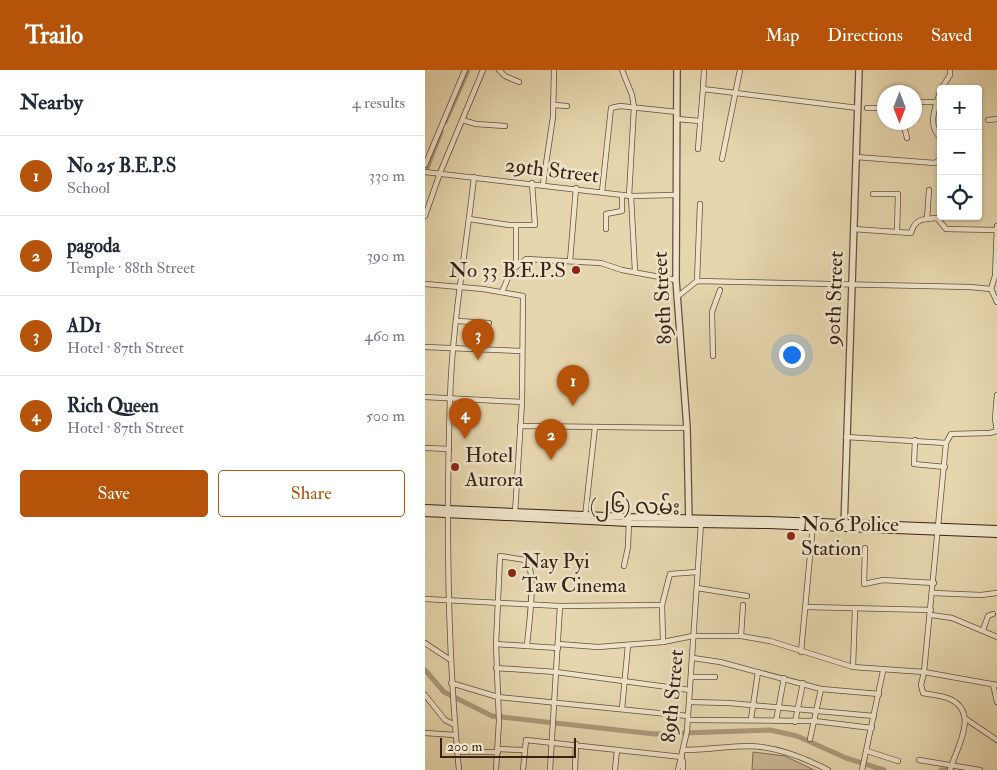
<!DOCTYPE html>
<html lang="en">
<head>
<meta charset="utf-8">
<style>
	:root { --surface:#fff; --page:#f2f2f3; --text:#1f2937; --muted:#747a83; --line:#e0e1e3; --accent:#b45309 }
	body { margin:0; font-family:"IM FELL Double Pica","Noto Sans Myanmar",serif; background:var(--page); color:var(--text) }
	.controls { position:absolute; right:15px; top:15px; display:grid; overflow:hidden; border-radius:5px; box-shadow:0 1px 4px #0004 }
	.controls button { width:45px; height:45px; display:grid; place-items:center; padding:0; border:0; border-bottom:1px solid var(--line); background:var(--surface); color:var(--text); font:25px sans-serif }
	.compass { position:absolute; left:452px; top:15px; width:45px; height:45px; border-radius:50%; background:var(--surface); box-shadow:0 1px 4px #0004; rotate:180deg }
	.scale { position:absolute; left:15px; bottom:12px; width:136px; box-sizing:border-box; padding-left:5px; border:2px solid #392215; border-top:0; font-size:14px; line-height:18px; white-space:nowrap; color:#392215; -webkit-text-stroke:4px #efe4ca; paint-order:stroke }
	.you { position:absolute; left:366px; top:284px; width:18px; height:18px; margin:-12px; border:4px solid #fff; border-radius:50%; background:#1a73e8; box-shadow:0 0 0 8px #1a73e833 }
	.badge { display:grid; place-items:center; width:32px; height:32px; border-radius:50%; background:var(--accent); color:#fff; font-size:16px; font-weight:700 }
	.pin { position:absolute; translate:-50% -41px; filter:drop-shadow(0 1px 2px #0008) }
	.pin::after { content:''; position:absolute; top:26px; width:18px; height:15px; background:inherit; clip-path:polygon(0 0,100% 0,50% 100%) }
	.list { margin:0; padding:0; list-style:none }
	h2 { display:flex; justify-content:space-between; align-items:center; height:65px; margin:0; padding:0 20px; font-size:21px }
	h2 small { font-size:16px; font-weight:400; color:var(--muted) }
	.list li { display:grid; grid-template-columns:32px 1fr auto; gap:15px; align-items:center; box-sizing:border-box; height:80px; padding:0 20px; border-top:1px solid var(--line) }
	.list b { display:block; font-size:19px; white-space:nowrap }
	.list p { margin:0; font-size:16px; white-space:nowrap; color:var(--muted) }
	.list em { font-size:16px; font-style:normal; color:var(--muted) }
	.actions { display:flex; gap:10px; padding:15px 20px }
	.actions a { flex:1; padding:11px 0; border:1px solid var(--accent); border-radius:5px; text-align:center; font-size:18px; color:var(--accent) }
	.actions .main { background:var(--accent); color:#fff }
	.icon { flex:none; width:28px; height:28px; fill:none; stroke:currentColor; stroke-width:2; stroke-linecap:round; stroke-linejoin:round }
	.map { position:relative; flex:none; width:572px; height:700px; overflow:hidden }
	header { display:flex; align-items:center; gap:30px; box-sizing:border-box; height:70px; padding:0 25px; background:var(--accent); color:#fff }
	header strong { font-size:24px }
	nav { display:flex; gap:28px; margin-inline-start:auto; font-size:18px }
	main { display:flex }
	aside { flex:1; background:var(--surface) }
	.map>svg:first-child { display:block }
	.garden { fill:#c9b794; stroke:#816c54 }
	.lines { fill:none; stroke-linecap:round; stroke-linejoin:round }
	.canal { stroke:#ab997a; stroke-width:5 }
	.minor-casing { stroke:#644f3b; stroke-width:6 }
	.tertiary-casing { stroke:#644f3b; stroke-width:8 }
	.secondary-casing { stroke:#392215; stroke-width:8 }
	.minor { stroke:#efe4ca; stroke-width:4.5 }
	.tertiary { stroke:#efe4ca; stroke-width:5.5 }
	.secondary { stroke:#efe4ca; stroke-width:6 }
	.poi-dot { fill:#8f2418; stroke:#efe4ca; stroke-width:2 }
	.labels { text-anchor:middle; stroke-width:5; stroke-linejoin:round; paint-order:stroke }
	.street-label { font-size:21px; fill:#392215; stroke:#efe4ca }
	.poi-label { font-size:21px; fill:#392215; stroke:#efe4ca; text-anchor:start }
</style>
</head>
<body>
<header>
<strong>Trailo</strong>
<nav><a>Map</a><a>Directions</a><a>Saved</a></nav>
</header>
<main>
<aside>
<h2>Nearby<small>4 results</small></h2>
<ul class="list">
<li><span class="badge">1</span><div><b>No 25 B.E.P.S</b><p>School</p></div><em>330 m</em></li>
<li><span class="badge">2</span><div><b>pagoda</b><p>Temple · 88th Street</p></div><em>390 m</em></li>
<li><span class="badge">3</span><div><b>AD1</b><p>Hotel · 87th Street</p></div><em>460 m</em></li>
<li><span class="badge">4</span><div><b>Rich Queen</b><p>Hotel · 87th Street</p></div><em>500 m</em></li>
</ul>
<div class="actions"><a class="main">Save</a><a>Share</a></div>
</aside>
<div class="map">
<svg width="572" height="700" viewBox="0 0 572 700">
	<rect width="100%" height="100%" fill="#e6d6ae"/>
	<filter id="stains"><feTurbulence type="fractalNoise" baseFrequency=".004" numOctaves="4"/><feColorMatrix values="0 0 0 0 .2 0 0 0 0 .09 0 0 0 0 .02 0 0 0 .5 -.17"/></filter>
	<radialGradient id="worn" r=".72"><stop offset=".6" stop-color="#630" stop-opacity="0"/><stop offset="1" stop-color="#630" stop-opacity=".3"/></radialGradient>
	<path class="garden" d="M328,682L360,686L389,700H327Z"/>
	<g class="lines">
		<g class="canal">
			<path d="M20,52L43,0"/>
			<path d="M0,103L16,62"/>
			<path d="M0,600L19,622L67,646L229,664L345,660L372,666L421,688L459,700"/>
			<path d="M516,700H523"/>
		</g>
		<g class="minor-casing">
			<g id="minor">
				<path d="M74,0L80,6L94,12"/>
				<path d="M197,0L207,25L209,37L204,126"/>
				<path d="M279,0L278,19L433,38"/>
				<path d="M516,19C511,36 501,55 516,68"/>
				<path d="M516,19L525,5V0"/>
				<path d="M490,32H512"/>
				<path d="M129,35L142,36"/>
				<path d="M442,38H460"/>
				<path d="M252,49L275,51"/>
				<path d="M37,50L51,54L80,56"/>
				<path d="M563,50L572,49"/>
				<path d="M478,52L482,68"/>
				<path d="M273,79L278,19"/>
				<path d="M431,87L510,93L516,88"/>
				<path d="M297,89L315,0"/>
				<path d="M0,95L40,0"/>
				<path d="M0,102L206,126L250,125"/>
				<path d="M118,114L128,47L129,0"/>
				<path d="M177,122L186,38L195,36L252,42"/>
				<path d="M448,124H473L472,161"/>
				<path d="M206,126L210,201"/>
				<path d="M0,146L15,103L58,0"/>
				<path d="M44,149L84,155H110L107,113"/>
				<path d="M502,149L504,120"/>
				<path d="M91,155V195"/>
				<path d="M572,156L570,206L566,219L572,232"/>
				<path d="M181,159V144L197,141V125"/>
				<path d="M428,159L486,163C490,148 499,149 512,148L521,159L571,160"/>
				<path d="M145,191L151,118"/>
				<path d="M272,211L275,134"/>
				<path d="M0,214L58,219L98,226L97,332L90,443"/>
				<path d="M77,222L86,201L101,189L176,193L197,200L251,210"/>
				<path d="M252,227L272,211L545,217L566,219"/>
				<path d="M32,251L64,253"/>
				<path d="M0,277L97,281"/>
				<path d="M288,286L287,242L295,220"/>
				<path d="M0,327L97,332"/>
				<path d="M95,356L262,358"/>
				<path d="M572,361L570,349L572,325"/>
				<path d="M421,367L521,373"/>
				<path d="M490,370L489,394L520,397"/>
				<path d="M0,378L24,379"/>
				<path d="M160,447L170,357"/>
				<path d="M440,478L439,514L458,510L509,513"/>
				<path d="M199,496L203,477L204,450"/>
				<path d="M272,518L322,526"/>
				<path d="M508,523L556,525L572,523"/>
				<path d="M0,529L135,536L237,535"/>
				<path d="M382,537L506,540"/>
				<path d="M506,545L527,548L572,567"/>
				<path d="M558,560L563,546L568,544"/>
				<path d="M316,566L318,535"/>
				<path d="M238,572L237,535L245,504L272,502"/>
				<path d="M0,573L24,589"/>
				<path d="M71,574L133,578"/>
				<path d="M133,574L173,577L238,572L268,566H316L345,571L428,597L499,602L521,373L526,364L565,363L572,361"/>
				<path d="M376,582L388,454"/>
				<path d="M268,588L295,592L396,619L454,624"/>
				<path d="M428,597L430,539"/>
				<path d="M71,598L131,602L265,620"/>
				<path d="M266,607H290"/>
				<path d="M26,613L73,627L263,646"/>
				<path d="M568,614L572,632"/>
				<path d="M0,625L20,650L30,655"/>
				<path d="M264,632L304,633L449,646"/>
				<path d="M197,639L203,575"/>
				<path d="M326,649L333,602"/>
				<path d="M541,649L572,670"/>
				<path d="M263,650L389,651L447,658"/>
				<path d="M351,651L359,608"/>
				<path d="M370,652L378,613"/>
				<path d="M0,663L30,665"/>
				<path d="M385,669L396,619"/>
				<path d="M73,679L99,680"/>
				<path d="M259,680C281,680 303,676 325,676C353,677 378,687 403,700"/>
				<path d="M442,681L473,691"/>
				<path d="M32,682H73"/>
				<path d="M494,690L555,700"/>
				<path d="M258,691V700"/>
				<path d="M34,700C22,577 21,453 25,329C27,255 41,180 49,107"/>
				<path d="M71,700L74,651L71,574L75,486L100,490C113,498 103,560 102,576"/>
				<path d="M98,700L101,670L257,687"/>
				<path d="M125,700L135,536"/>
				<path d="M150,700L151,674"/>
				<path d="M190,700L192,680"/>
				<path d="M253,700L262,661L276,453"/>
				<path d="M437,700L458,601"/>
				<path d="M525,700C531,679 555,643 525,629C516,625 506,625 498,623L496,615L499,602L572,615"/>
			</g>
		</g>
		<g class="tertiary-casing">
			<g id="tertiary">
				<path d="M252,0L251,210L262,358L264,452"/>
				<path d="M419,458L434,0"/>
			</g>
		</g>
		<g class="secondary-casing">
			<g id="secondary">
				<path d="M0,438L205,447L343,450L572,459"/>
				<path d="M0,443L204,453L343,455L572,464"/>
			</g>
		</g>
		<use href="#minor" class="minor"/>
		<use href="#tertiary" class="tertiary"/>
		<use href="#secondary" class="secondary"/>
	</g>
	<g class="poi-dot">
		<circle cx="151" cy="200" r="5"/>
		<circle cx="30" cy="397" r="5"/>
		<circle cx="366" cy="466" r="5"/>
		<circle cx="87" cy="503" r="5"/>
	</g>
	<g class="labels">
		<g class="street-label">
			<text transform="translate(127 100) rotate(7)" y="7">29th Street</text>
			<text transform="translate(237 228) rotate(-93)" y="7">89th Street</text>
			<text transform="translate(409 228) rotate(-88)" y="7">90th Street</text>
			<text transform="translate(210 436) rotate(2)" y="7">(၂၆) လမ်း</text>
			<text transform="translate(247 626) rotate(-85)" y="7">89th Street</text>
		</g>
		<g class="poi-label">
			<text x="141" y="207" text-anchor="end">No 33 B.E.P.S</text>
			<text x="40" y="392">Hotel<tspan x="40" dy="24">Aurora</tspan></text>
			<text x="376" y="461">No 6 Police<tspan x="376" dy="24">Station</tspan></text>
			<text x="97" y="498">Nay Pyi<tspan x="97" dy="24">Taw Cinema</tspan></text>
		</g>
	</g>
	<rect width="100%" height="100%" filter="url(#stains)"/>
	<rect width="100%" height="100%" fill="url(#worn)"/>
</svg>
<div class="controls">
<button>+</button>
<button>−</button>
<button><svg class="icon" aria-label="locate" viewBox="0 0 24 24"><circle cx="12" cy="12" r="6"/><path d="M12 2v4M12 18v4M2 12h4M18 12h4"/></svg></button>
</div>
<svg class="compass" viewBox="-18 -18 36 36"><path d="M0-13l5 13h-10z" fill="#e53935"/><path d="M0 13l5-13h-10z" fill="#747a83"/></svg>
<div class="scale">200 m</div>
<div class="you"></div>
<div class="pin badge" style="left:148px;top:336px">1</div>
<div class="pin badge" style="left:126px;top:390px">2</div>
<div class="pin badge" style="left:53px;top:290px">3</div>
<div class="pin badge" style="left:40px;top:369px">4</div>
</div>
</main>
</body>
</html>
